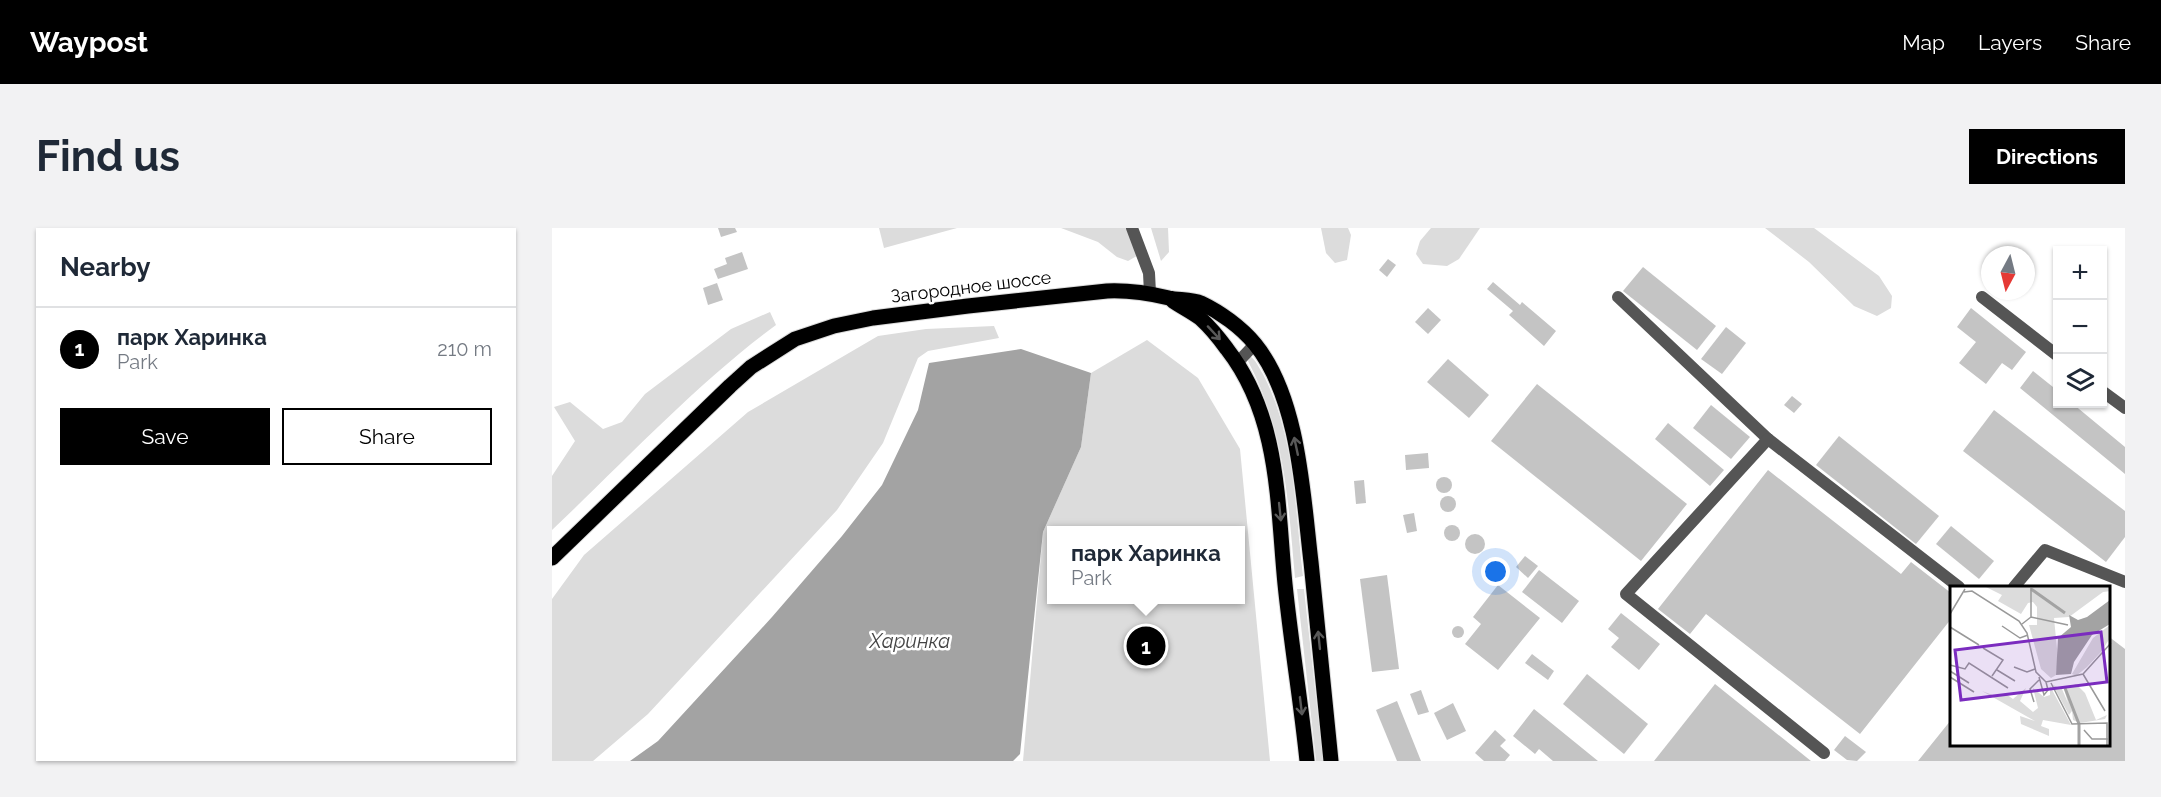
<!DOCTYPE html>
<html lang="en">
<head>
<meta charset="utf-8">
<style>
	:root { --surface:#fff; --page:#f2f2f3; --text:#1f2937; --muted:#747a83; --line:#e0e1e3; --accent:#000 }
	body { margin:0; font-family:Raleway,sans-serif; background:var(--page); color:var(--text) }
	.controls { position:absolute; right:18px; top:18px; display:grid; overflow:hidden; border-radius:0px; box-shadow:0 2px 4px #0004 }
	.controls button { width:54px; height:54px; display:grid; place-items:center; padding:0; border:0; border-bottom:2px solid var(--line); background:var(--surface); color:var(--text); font:30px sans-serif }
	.compass { position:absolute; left:1429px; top:18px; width:54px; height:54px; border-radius:50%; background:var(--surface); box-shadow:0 2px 4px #0004; rotate:187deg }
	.you { position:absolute; left:944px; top:344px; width:21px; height:21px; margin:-15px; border:4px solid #fff; border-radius:50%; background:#1a73e8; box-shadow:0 0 0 9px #1a73e833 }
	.badge { display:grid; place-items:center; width:39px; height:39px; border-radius:50%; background:var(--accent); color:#fff; font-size:20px; font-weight:700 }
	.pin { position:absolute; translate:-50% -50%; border:3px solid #fff; box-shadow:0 2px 6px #0006 }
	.popup { position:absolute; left:495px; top:298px; width:198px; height:78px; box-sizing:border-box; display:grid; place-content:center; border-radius:0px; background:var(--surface); filter:drop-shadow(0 2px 4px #0005); font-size:20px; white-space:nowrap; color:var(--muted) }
	.popup b { font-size:22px; color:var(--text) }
	.popup::after { content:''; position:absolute; left:50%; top:100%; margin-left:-12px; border:12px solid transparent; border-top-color:var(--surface) }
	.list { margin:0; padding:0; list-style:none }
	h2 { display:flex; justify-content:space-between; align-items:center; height:78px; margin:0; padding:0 24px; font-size:26px }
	h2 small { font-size:20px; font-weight:400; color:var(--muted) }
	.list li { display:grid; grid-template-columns:39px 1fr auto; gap:18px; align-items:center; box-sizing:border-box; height:84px; padding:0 24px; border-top:2px solid var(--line) }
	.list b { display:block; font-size:22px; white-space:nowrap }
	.list p { margin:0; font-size:20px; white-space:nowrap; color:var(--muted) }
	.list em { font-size:20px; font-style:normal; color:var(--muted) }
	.actions { display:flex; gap:12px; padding:18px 24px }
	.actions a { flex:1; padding:14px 0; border:2px solid var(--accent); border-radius:0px; text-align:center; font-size:21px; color:var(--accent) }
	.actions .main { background:var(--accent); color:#fff }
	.icon { flex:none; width:33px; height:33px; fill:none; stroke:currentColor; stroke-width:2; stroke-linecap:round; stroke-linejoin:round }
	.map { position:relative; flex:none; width:1573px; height:533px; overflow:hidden; border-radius:0px }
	header { display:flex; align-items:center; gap:36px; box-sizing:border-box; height:84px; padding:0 30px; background:var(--accent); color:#fff }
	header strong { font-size:28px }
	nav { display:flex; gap:33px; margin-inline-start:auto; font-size:21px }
	.intro { display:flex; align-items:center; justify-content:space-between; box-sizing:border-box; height:144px; padding:0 36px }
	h1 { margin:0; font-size:42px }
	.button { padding:15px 27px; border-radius:0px; background:var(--accent); color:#fff; font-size:21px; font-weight:700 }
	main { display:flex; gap:36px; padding:0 36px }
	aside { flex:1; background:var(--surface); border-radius:0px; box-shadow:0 2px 4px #0004 }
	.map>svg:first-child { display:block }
	.green { fill:#dcdcdc; fill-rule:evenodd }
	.water { fill:#a3a3a3 }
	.building { fill:#c4c4c4 }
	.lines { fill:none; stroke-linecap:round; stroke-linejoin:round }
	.primary-casing { stroke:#dbdbdb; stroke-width:17 }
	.minor { stroke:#555; stroke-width:12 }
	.primary { stroke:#000; stroke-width:15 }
	.oneway { stroke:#595959 }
	.labels { text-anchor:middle; stroke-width:5; stroke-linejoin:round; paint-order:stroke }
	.street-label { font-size:18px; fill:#000; stroke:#fff }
	.water-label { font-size:20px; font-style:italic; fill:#444; stroke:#fff }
	.inset-river { fill:none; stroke:#a3a3a3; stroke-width:3 }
	.inset-road { fill:none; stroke:#999; stroke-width:1.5 }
	.view { fill:#7b2cbf; fill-opacity:0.15; stroke:#7b2cbf; stroke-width:3 }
	.inset-edge { fill:none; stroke:#000; stroke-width:3 }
</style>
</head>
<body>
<header>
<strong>Waypost</strong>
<nav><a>Map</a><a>Layers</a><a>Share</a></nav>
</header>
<div class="intro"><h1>Find us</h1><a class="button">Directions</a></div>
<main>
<aside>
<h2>Nearby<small></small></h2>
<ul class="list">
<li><span class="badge">1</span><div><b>парк Харинка</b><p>Park</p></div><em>210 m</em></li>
</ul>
<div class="actions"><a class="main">Save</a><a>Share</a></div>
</aside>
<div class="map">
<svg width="1573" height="533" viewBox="0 0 1573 533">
	<rect width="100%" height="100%" fill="#fff"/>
	<g class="green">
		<path d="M327,0H405L332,20Z"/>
		<path d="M509,0H579L590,25L576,33L565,29L546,14Z"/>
		<path d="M599,0H616L617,24L609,33Z"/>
		<path d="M769,0H796L799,7L795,32L783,35L774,25Z"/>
		<path d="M879,0H928L907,31L895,38L871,36L864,26L868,13Z"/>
		<path d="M1213,0H1262L1327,48L1340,68L1339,80L1325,88L1302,78L1257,34Z"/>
		<path d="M218,84L224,97C144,156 72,234 0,302V248L23,213L2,179L18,174L51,201L70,194L93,166L179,101Z"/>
		<path d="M442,98L447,110L376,123L366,130L331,215L285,282L96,486L41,533H0V371L32,327L196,184L326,108L374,101Z"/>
		<path d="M595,112L646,150L688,221L718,533H471L491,304L529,219L539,145ZM500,302H688V372H500Z"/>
		<path d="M698,128C704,132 707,140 711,146C743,207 743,282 751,348L743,350C736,272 733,204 696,133Z"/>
		<path d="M745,361H752L771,533H764Z"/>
	</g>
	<path class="water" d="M469,121L539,145L529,219L491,304L468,526L461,533H78L106,513L220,389L290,308L330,257L366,182L377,135Z"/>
	<g class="building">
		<path d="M166,0H183L185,4L169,9Z"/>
		<path d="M190,24L196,41L166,51L162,41L175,36L173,30Z"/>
		<path d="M836,31L844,37L835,49L827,42Z"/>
		<path d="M1091,39L1164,98L1145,122L1071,63Z"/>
		<path d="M941,54L968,77L970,74L1004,103L992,118L957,87L961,83L935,61Z"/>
		<path d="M165,55L171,72L156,77L151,60Z"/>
		<path d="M876,80L889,92L876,106L863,94Z"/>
		<path d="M1419,80L1474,124L1460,142L1450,135L1434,156L1407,135L1424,114L1405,99Z"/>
		<path d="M1174,99L1194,115L1170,146L1149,131Z"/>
		<path d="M896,131L937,167L917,190L875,154Z"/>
		<path d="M1481,143L1506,163V176H1521L1573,219V246L1468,160Z"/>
		<path d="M985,156L1135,276L1089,333L939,213Z"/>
		<path d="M1240,168L1250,176L1242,185L1232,177Z"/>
		<path d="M1159,177L1198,209L1179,231L1141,200Z"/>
		<path d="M1442,182L1573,283V309L1554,334L1411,223Z"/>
		<path d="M1116,195L1172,242L1158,258L1103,211Z"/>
		<path d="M1287,208L1387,288L1364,316L1264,237Z"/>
		<path d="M876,225L877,240L854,242L853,227Z"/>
		<path d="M1216,242L1349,346L1359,334L1399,365V391L1308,506L1154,386L1138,406L1106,381Z"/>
		<circle cx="892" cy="257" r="8"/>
		<path d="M812,252L814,275L804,276L802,253Z"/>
		<circle cx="896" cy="276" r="8"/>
		<path d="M862,285L865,303L855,305L851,287Z"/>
		<circle cx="900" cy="305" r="8"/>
		<path d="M1399,298L1442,333L1427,351L1384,316Z"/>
		<circle cx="923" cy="316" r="10"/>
		<path d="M973,328L986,338L976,350L964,339Z"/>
		<path d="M987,342L1027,373L1010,395L970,364Z"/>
		<path d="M835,347L847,441L820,444L808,351Z"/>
		<path d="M946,357L988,390L946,442L913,416L929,396L921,389Z"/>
		<path d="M1069,385L1108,416L1087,442L1059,419L1067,410L1056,401Z"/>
		<circle cx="906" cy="404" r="6"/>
		<path d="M1556,408L1573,421V533H1366L1399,492V516H1556Z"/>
		<path d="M980,426L1002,443L996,452L973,435Z"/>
		<path d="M1035,446L1096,496L1072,526L1011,476Z"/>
		<path d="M1163,456L1259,533H1102Z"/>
		<path d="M869,462L877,484L866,487L858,466Z"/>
		<path d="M845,473L869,533H845L824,482Z"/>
		<path d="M901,475L914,503L895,512L882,485Z"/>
		<path d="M982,481L1046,533H1001L987,521L983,526L961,508Z"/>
		<path d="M943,502L954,512L948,518L958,527L953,533H932L923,525Z"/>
		<path d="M1293,508L1314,524L1305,533L1295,532L1282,522Z"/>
	</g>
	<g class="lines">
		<g class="primary-casing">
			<g id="primary">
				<path d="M621,73C630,79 640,84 648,90C658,99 667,110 675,121C728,189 725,275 733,356C739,415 749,474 755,533"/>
				<path d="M0,330L178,158L199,139L243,111L282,98L321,90L416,78L555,63C577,62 596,65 617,70C627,72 640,71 649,75C668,84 689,99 703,116C747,170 751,267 759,334C766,400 772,467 779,533"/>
			</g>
		</g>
		<g class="minor">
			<path d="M580,0L597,45L598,65"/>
			<path d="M1066,69L1216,211L1407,359"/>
			<path d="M1430,69L1506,128"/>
			<path d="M686,134L703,116"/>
			<path d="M1550,163L1573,180"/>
			<path d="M1216,211L1074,366L1272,525"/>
			<path d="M1462,359L1493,322L1573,354"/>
		</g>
		<use href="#primary" class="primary"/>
	</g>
	<defs><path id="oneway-shaft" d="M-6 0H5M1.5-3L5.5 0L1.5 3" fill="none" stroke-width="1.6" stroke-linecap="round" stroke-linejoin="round" transform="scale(1.5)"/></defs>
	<g class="oneway">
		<use href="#oneway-shaft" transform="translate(662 105) rotate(47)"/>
		<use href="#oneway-shaft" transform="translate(744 218) rotate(-102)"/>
		<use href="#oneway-shaft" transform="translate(728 284) rotate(84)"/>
		<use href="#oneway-shaft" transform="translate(767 412) rotate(-96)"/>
		<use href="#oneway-shaft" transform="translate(749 478) rotate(83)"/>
	</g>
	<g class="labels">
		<g class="street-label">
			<text transform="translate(419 59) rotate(-7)" y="6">Загородное шоссе</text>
		</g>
		<g class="water-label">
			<text x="358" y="420">Харинка</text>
		</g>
	</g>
	<g transform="translate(1398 358)">
		<rect width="160" height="160" fill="#fff"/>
		<path d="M34,0H160L161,5L153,6L119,31L104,32L108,73L106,89L101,92L91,83L79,39H87V21L83,16L78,17L71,28L48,15L52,9ZM160,39V52L151,66L137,81L126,90L122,88L143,52ZM126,98L135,107L146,134L157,129L155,133L130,137L123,134L122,125L119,129L103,99L112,103L118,117L114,103ZM100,100L121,139L93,134L91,140L99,143V150L71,138L70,130L85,135L32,105L48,111L56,108L63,113L76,102L70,115L83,126L88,122L83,102L94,111L100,109Z" fill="#dcdcdc"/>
		<path d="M160,14V38L142,49L124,76L121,88L106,89L108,52L121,41L119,29L128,34L137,31Z" fill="#a3a3a3"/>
		<path class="inset-river" d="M81,3L115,27M115,102L129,138V161"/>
		<path class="inset-road" d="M14,6L22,5L69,35L77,47L86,86L96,96L133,88L161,57M0,28L15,3M81,31L118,39M72,38L81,31V2M52,40L70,52L78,49M0,41L29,59M33,62L53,74L42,90M0,79L15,83L19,77L58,102M64,81L77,86L85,83M47,84L65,95M0,85L19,97M133,88L155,125M0,91L24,106M89,91L94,109L98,104L96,96M101,97L122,138L157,137V161M84,116L80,103L89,94M134,144L142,153H158"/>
		<path class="view" d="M151,46L157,96L11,114L5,64Z"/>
		<rect width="160" height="160" class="inset-edge"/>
	</g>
</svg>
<div class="controls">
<button>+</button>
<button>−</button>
<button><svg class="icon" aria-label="layers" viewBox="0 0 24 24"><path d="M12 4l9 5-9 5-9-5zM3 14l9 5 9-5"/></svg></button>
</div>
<svg class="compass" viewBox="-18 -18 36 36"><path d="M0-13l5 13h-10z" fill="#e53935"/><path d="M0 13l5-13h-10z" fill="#747a83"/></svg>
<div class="you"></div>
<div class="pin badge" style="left:594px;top:418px">1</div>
<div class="popup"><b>парк Харинка</b>Park</div>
</div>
</main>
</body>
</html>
